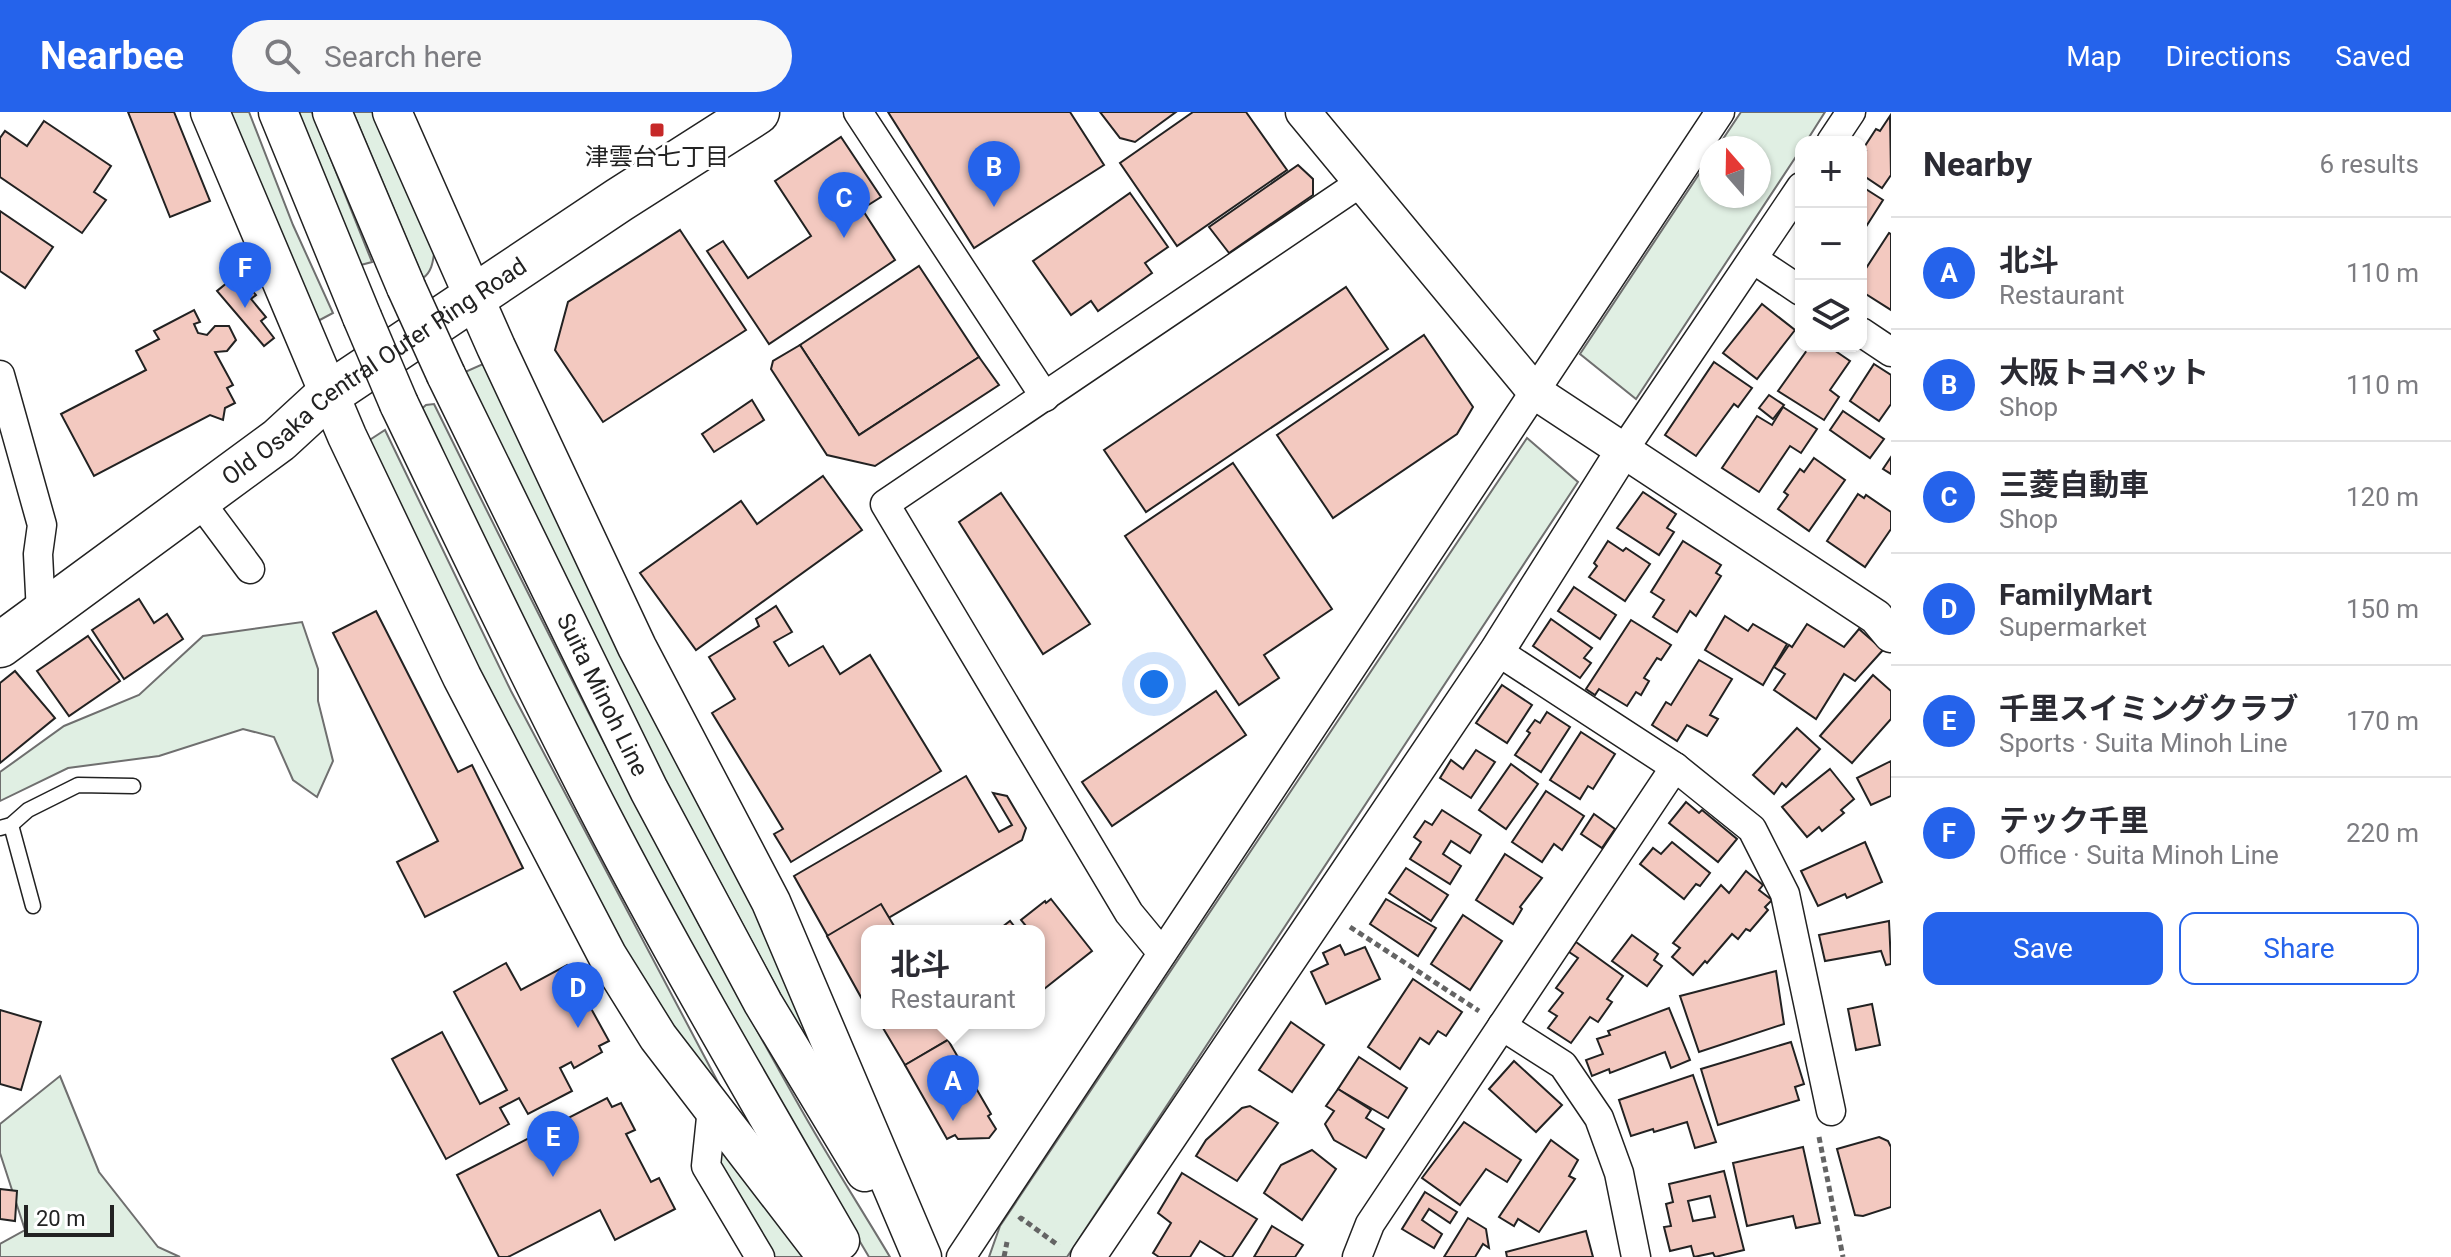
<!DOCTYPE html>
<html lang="en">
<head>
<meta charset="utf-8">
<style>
	:root { --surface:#fff; --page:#f7f7f7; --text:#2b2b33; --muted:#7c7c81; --line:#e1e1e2; --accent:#2563eb }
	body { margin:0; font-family:Roboto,"Noto Sans JP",sans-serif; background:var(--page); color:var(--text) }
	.controls { position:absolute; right:24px; top:24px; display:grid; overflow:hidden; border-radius:16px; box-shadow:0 2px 6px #0004 }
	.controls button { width:72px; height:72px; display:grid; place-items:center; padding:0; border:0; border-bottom:2px solid var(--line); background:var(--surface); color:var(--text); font:40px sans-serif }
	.compass { position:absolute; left:1699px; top:24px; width:72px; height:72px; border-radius:50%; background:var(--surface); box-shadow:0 2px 6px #0004; rotate:340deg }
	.scale { position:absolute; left:24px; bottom:20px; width:90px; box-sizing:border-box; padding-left:8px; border:4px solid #222; border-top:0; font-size:22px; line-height:28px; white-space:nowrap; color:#222; -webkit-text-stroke:6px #fff; paint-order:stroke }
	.you { position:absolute; left:1154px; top:572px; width:28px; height:28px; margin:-20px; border:6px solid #fff; border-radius:50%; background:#1a73e8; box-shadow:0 0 0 12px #1a73e833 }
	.badge { display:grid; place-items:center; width:52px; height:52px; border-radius:50%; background:var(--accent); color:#fff; font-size:26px; font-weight:700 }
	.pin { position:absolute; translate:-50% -66px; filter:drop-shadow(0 2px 4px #0008) }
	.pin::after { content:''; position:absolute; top:42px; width:28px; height:24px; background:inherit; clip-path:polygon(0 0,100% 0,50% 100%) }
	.popup { position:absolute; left:861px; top:813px; width:184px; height:104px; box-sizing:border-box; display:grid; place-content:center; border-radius:16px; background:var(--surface); filter:drop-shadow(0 2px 6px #0005); font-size:26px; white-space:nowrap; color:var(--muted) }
	.popup b { font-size:30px; color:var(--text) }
	.popup::after { content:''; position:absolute; left:50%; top:100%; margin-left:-16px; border:16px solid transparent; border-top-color:var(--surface) }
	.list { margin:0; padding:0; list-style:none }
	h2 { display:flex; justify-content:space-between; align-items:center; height:104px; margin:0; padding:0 32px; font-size:34px }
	h2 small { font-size:26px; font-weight:400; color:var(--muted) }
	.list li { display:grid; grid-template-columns:52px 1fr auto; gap:24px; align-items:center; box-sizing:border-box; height:112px; padding:0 32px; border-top:2px solid var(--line) }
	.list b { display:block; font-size:30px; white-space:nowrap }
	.list p { margin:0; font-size:26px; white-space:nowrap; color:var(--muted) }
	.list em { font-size:26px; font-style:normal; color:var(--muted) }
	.actions { display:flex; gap:16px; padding:24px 32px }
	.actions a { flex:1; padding:18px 0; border:2px solid var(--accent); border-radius:16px; text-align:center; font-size:28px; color:var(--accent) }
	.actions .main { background:var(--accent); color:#fff }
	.icon { flex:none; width:44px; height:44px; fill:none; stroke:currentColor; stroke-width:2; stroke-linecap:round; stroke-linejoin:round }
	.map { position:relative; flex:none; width:1891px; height:1145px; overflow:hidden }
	header { display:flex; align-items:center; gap:48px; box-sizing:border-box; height:112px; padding:0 40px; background:var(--accent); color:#fff }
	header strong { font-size:38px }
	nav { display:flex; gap:44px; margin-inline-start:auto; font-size:28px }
	.search { width:560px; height:72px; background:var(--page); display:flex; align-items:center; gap:20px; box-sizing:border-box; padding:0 28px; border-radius:44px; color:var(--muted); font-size:30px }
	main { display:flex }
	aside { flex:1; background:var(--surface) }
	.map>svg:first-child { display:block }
	.green { fill:#e0efe3; stroke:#6f6f6f; stroke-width:2 }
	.building { fill:#f3c9c0; stroke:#222; stroke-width:2; fill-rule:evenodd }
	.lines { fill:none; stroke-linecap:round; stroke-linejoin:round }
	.service-casing { stroke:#222; stroke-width:17 }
	.minor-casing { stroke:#222; stroke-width:31 }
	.tertiary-casing { stroke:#222; stroke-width:37 }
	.secondary-casing { stroke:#222; stroke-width:41 }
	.primary-casing { stroke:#222; stroke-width:47 }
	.path { stroke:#646464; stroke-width:5; stroke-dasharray:6 4; stroke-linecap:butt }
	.service { stroke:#fff; stroke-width:14 }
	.minor { stroke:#fff; stroke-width:28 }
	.tertiary { stroke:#fff; stroke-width:34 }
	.secondary { stroke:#fff; stroke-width:38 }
	.primary { stroke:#fff; stroke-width:44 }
	.secondary-bridge-casing { stroke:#222; stroke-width:41; stroke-linecap:butt }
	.secondary-bridge { stroke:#fff; stroke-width:38 }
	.poi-dot { fill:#c62828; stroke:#fff; stroke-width:3 }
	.labels { text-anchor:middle; stroke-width:6; stroke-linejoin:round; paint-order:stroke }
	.poi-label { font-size:24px; fill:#222; stroke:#fff }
	.street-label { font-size:24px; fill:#222; stroke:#fff }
</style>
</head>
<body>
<header>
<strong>Nearbee</strong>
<div class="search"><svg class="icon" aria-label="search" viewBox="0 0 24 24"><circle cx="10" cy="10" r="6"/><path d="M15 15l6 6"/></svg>Search here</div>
<nav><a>Map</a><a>Directions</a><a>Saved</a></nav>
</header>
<main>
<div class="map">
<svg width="1891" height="1145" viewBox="0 0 1891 1145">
	<rect width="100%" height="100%" fill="#fff"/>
	<g class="green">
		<path d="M229,0H249L293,113L333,201L316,210Z"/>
		<path d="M288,0H312L372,150L357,154Z"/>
		<path d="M353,0H377L435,136C433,147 433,159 423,166Z"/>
		<path d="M1741,0H1825L1806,30H1801V37L1636,287L1580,242L1711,44V84H1759V36H1717Z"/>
		<path d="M483,252L725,737L781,854L837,988L608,562L465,260Z"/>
		<path d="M434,292C550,527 668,762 797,990C826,1042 859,1093 890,1145H869L782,998L630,726L418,300L426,293Z"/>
		<path d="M385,318L511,579L738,1008L637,864L568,740L368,329Z"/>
		<path d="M1527,326L1578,370L1067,1145H989L1000,1114Z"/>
		<path d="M302,510L318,557V589L333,649L317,685L293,668L274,625L243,617L159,644L68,656L0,689V660L64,614L139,583L203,524Z"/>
		<path d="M60,964L99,1060L158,1135L180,1145H0V1132L25,1118L0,1041V1012Z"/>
		<path d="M720,1027L806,1145H774L718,1051Z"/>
	</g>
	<g class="building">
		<path d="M128,0H174L210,89L170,105Z"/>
		<path d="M888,0H1070L1104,53L974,136Z"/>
		<path d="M1100,0H1176L1135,30L1120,26Z"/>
		<path d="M1193,0H1246L1287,58L1177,134L1120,51Z"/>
		<path d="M1890,4L1891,63L1882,76L1861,62V47L1866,39L1863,37L1876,17L1880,19Z"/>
		<path d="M44,9L111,54L94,80L106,88L82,121L0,65V26L5,19L27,34Z"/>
		<path d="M841,25L881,85L862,97L895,148L769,232L707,139L723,129L748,166L811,124L775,69Z"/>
		<path d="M1298,53L1313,67V83L1229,141L1209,115Z"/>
		<path d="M1861,74L1883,88L1862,121L1861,120Z"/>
		<path d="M1130,81L1168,135L1145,151L1152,161L1098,199L1091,189L1071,203L1033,149Z"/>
		<path d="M0,99L53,135L25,176L0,159Z"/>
		<path d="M680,118L746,218L603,310L555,238L568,190Z"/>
		<path d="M1889,121L1891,122V198L1861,179V164Z"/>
		<path d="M919,154L979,245L859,323L800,233Z"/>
		<path d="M238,162L256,183L251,187L266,205L261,209L274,226L264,234L217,179Z"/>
		<path d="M1346,175L1388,237L1146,400L1104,338Z"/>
		<path d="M1762,192L1795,218L1757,267L1723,241Z"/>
		<path d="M194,198L200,210L194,212L198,221L207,223L215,214H229L236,228L227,239L215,240L233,273L227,276L235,291L225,296L223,308L210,303L94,364L61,302L146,258L136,239L159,227L154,219Z"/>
		<path d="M1424,223L1473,295L1457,322L1333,406L1277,323Z"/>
		<path d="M800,233L859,323L979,245L999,273L875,354L827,343L771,257L773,249Z"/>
		<path d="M1810,234H1828L1850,249L1830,278L1839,285L1824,308L1778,279Z"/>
		<path d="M1714,250L1752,276L1738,295L1734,292L1696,344L1665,323Z"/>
		<path d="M1874,252L1891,263V292L1879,309L1850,289Z"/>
		<path d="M1769,283L1784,293L1773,307L1759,296Z"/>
		<path d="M752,288L764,308L714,340L702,322Z"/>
		<path d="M1783,295L1817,317L1801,341L1790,334L1759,380L1722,356L1757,304L1772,313Z"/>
		<path d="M1843,299L1884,327L1870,346L1830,318Z"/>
		<path d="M1891,345V362L1883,357Z"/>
		<path d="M1814,346L1845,368L1809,419L1778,397L1788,383L1784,380L1800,357L1804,360Z"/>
		<path d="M1233,351L1332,497L1264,543L1279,566L1239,593L1125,424Z"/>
		<path d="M823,364L862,418L696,538L640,461L741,389L757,412Z"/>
		<path d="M1643,380L1676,402L1667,416L1674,420L1659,443L1617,416Z"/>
		<path d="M1001,381L1090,512L1043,542L959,410Z"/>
		<path d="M1858,382L1864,386L1866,383L1891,400V417L1865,455L1827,429Z"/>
		<path d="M1608,429L1623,439L1626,436L1650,452L1625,489L1589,465L1597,454L1594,451Z"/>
		<path d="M1683,429L1721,453L1716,461L1721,464L1696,504L1690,499L1677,520L1653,505L1664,488L1651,480Z"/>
		<path d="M1574,475L1616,503L1600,527L1558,499Z"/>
		<path d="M139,487L154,511L167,502L183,527L124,567L92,518Z"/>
		<path d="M776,494L792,520L774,530L789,554L823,534L840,562L870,543L941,659L791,750L774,722L783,717L712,601L735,587L709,545L759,514L756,507Z"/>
		<path d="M376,499L458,660L472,653L523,756L425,805L397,750L438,729L333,521Z"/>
		<path d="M1725,504L1748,519L1753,512L1787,532L1763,573L1705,538Z"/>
		<path d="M1551,507L1592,536L1584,546L1591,551L1580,566L1533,534Z"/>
		<path d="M1631,508L1671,533L1661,548L1657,546L1644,566L1649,569L1641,583L1636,580L1627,594L1599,577L1595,583L1586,577Z"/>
		<path d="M1807,512L1844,535L1859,517L1883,538L1855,569L1844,562L1816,607L1774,578L1785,562L1774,555L1789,533L1792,535Z"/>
		<path d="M88,524L120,569L69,604L37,559Z"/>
		<path d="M1699,548L1732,567L1710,603L1718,607L1707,624L1687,613L1677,629L1652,613L1666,590L1671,593Z"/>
		<path d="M15,559L55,606L0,651V571Z"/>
		<path d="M1873,563L1891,579V607L1852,651L1820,624Z"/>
		<path d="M1502,573L1532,593L1507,631L1476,611Z"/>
		<path d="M1216,579L1246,623L1112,714L1082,670Z"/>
		<path d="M1547,600L1570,615L1541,660L1515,643L1530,621L1527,619L1535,608L1540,611Z"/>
		<path d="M1797,616L1820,637L1786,675L1782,671L1774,682L1753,663Z"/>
		<path d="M1581,620L1615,642L1593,677L1588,674L1580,687L1550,668Z"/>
		<path d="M1476,638L1495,650L1471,686L1440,666L1451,648L1463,657Z"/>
		<path d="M1891,649V684L1871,693L1857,666Z"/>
		<path d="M1511,652L1538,672L1506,717L1479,698Z"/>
		<path d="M1830,657L1854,687L1841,698L1844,701L1822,719L1819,715L1807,725L1782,695Z"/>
		<path d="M966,664L999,720L1012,713L993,681L1007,684L1026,716L1022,728L835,837L794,764Z"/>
		<path d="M1546,679L1584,704L1562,738L1554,732L1542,750L1512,730Z"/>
		<path d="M1686,690L1699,701L1702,698L1737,727L1718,750L1669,711Z"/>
		<path d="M1442,698L1481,723L1470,741L1451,729L1443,742L1461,754L1450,772L1410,747L1421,730L1414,725L1425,709L1432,713Z"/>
		<path d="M1594,702L1615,717L1602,736L1581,722Z"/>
		<path d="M1672,730L1710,761L1700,774L1696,772L1684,787L1640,752L1653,736L1661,742Z"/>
		<path d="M1865,730L1882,770L1847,786L1845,782L1818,794L1801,759Z"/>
		<path d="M1505,742L1542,766L1520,795L1522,797L1513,812L1476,788Z"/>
		<path d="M1406,756L1448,783L1431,809L1389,781Z"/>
		<path d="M1746,759L1763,773L1759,778L1772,788L1765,795L1768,798L1750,819L1746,817L1738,827L1732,822L1707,851L1705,849L1693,863L1672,845L1680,836L1673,831L1721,773L1729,781Z"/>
		<path d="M1051,787L1092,839L1039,881V819H1006L1002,815L1010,809L1018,819L1026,814L1021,808L1045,789L1046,791Z"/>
		<path d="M1386,787L1436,816L1418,844L1370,812Z"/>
		<path d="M881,792L897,819H867V884L862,887L827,824Z"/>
		<path d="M1463,803L1502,829L1470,878L1431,852Z"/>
		<path d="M1889,809L1891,852L1886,853L1881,839L1825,849L1819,823Z"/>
		<path d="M1632,823L1658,842L1654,848L1662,854L1647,874L1612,849Z"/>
		<path d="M1576,830L1623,864L1607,887L1612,890L1598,910L1590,905L1571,931L1548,916L1557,904L1549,899L1563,881L1556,876L1578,846L1569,840Z"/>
		<path d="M1340,833L1345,843L1365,835L1380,867L1326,892L1311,860L1328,852L1323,841Z"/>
		<path d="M506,851L521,878L567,853L609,929L599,934L602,940L574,956L571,950L560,956L572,979L528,1002L519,986L500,996L509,1012L446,1047L392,947L442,920L480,992L507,978L454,880Z"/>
		<path d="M1776,859L1784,912L1699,940L1680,884Z"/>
		<path d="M1413,867L1462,900L1446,924L1438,919L1429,932L1420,926L1400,957L1368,935Z"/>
		<path d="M1872,892L1880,933L1856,938L1848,897Z"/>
		<path d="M1669,896L1690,948L1671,956L1665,940L1610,961L1609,957L1592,964L1586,948L1603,942L1597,927L1610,923L1608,919Z"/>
		<path d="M0,898L41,910L21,978L0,972Z"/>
		<path d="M1291,910L1324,933L1292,980L1259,958Z"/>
		<path d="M880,911H976L905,953Z"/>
		<path d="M948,928L991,1002L988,1004L996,1017L989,1026L958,1027L955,1023L947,1027L905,953Z"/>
		<path d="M1791,930L1804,972L1795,975L1799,988L1718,1013L1701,957Z"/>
		<path d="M1359,945L1407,976L1388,1006L1338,977Z"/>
		<path d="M1514,949L1562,993L1536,1020L1489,977Z"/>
		<path d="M1693,963L1716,1030L1695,1036L1687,1010L1654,1020L1653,1017L1631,1024L1619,988Z"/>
		<path d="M1338,977L1371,998L1366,1006L1384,1017L1366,1046L1334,1028L1325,1012L1334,999L1326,994Z"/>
		<path d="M607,986L612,995L621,991L635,1018L626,1022L651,1070L659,1066L675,1097L615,1128L600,1098L508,1145H499L457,1063Z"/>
		<path d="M1250,994L1278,1011L1237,1069L1196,1044L1206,1028L1242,996Z"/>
		<path d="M1464,1010L1521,1048L1507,1070L1486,1057L1460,1093L1422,1066Z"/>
		<path d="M1879,1025L1888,1029L1891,1035V1095L1863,1104L1855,1103L1837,1037Z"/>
		<path d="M1551,1028L1578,1048L1569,1064L1575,1067L1539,1120L1518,1107L1514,1114L1499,1105Z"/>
		<path d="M1803,1035L1820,1111L1796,1116L1793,1104L1747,1114L1733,1051Z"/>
		<path d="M1312,1038L1336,1057L1302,1108L1264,1081L1281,1053Z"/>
		<path d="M1724,1059L1744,1138L1715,1145L1713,1141L1694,1145L1691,1134L1670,1139L1664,1115L1671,1114L1666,1092L1673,1090L1669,1072ZM1710,1084L1715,1105L1693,1109L1688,1089Z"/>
		<path d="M1182,1061L1257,1107L1232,1145H1226L1200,1129L1190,1145H1159L1153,1141L1171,1111L1158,1101Z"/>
		<path d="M0,1077L17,1079L15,1109L0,1107Z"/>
		<path d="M1425,1080L1457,1100L1450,1111L1429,1097L1422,1108L1442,1122L1434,1136L1402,1117Z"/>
		<path d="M1468,1106L1486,1117L1489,1136L1483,1132L1475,1145H1444Z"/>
		<path d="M1272,1114L1303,1133L1295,1145H1254Z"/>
		<path d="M1586,1119L1593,1145H1507L1506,1140Z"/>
	</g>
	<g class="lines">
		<g class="service-casing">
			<g id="service">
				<path d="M11,713L33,794"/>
				<path d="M0,716L11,713L28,698L78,673L133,674"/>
			</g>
		</g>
		<g class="minor-casing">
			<g id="minor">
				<path d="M858,0L1045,285"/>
				<path d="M1831,30L1851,0"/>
				<path d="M1753,147L1801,179"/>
				<path d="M1861,220L1891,240"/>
				<path d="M0,263L42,413L38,442L41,501"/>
				<path d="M1623,339L1801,75"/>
				<path d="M198,387L250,457"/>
				<path d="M1497,539L1675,655L1752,717L1785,782L1831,999"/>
				<path d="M1162,841L1129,801L885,392L1360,71"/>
				<path d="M1502,914L1563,953L1599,1006L1619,1061L1636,1145"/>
				<path d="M712,996L706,1054L760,1145"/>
				<path d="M961,1145L1720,0"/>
				<path d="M1357,1145L1370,1112L1675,655"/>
			</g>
		</g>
		<g class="tertiary-casing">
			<g id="tertiary">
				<path d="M1303,0L1535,280L1876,505L1891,523"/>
				<path d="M1088,1145L1497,539L1623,339"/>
			</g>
		</g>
		<g class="secondary-casing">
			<g id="secondary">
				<path d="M210,0L347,324L462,565L607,843L658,925L827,1145"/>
				<path d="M278,0L362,205"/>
				<path d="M332,0L406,175"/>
				<path d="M392,0L496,235L637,535L771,790L922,1145"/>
				<path id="s1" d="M446,263L649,678L763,891L865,1060"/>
				<path d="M399,292C465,429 530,566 600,701C675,846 758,987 840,1129"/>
			</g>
		</g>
		<g class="primary-casing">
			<g id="primary">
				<path id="s2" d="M0,533L279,328L329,282L619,88L757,0"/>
			</g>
		</g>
		<g class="path">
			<path d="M1350,815L1479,899"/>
			<path d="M1819,1025L1843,1145"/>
			<path d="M1019,1108L1021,1106L1059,1134"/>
			<path d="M1004,1145L1007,1130"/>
		</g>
		<use href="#service" class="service"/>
		<use href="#minor" class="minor"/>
		<use href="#tertiary" class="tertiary"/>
		<use href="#secondary" class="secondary"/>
		<use href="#primary" class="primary"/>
		<g class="secondary-bridge-casing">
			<g id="secondary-bridge">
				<path d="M406,175L446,263"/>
				<path d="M362,205L399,292"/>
			</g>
		</g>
		<use href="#secondary-bridge" class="secondary-bridge"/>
	</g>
	<rect class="poi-dot" x="649" y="10" width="16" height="16" rx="4"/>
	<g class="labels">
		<g class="poi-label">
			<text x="657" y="53">津雲台七丁目</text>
		</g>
		<g class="street-label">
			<text dy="8" stroke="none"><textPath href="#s2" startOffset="464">Old Osaka Central Outer Ring Road</textPath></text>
			<text dy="8" stroke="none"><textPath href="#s1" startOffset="356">Suita Minoh Line</textPath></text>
		</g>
	</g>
</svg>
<div class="controls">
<button>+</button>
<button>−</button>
<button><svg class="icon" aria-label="layers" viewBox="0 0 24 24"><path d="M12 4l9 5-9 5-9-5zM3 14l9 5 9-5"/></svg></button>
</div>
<svg class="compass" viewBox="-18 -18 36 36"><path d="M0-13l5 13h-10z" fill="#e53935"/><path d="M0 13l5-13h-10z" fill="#7c7c81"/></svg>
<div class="scale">20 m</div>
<div class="you"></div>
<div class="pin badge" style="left:953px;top:1009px">A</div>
<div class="popup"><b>北斗</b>Restaurant</div>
<div class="pin badge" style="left:994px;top:95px">B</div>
<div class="pin badge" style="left:844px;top:126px">C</div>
<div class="pin badge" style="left:578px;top:916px">D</div>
<div class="pin badge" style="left:553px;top:1065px">E</div>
<div class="pin badge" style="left:245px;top:196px">F</div>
</div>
<aside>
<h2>Nearby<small>6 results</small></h2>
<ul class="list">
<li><span class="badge">A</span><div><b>北斗</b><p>Restaurant</p></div><em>110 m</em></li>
<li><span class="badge">B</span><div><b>大阪トヨペット</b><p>Shop</p></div><em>110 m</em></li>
<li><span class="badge">C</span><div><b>三菱自動車</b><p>Shop</p></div><em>120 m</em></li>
<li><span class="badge">D</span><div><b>FamilyMart</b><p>Supermarket</p></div><em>150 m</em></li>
<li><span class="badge">E</span><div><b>千里スイミングクラブ</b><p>Sports · Suita Minoh Line</p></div><em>170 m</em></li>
<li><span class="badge">F</span><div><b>テック千里</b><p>Office · Suita Minoh Line</p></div><em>220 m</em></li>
</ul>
<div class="actions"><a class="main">Save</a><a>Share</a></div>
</aside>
</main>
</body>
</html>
